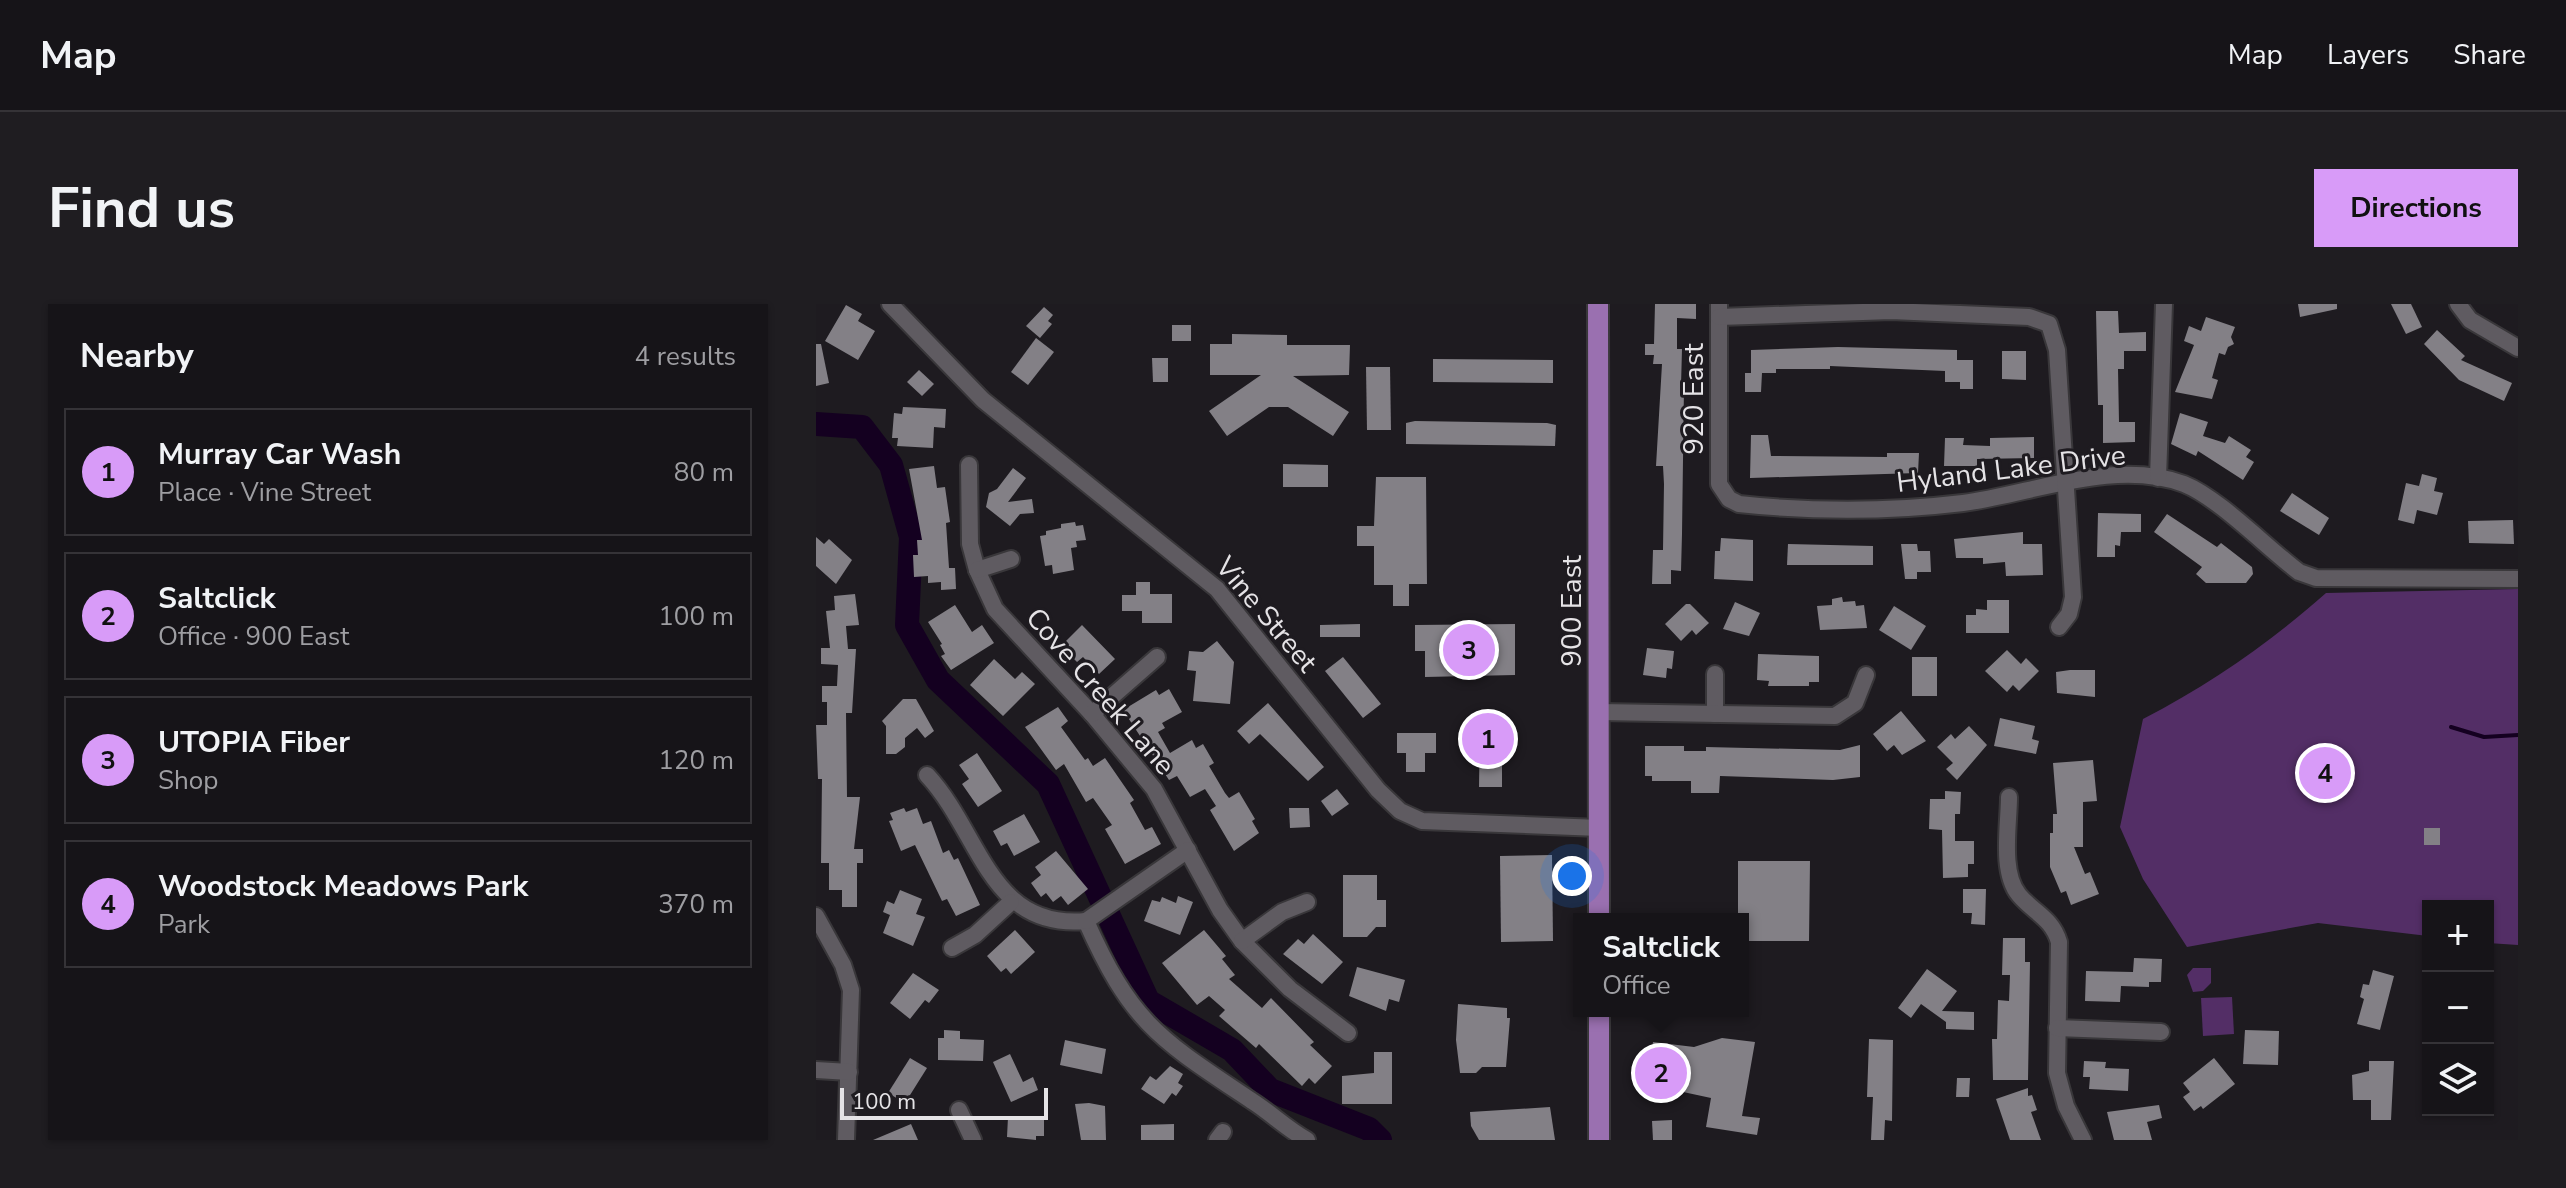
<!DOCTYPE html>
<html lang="en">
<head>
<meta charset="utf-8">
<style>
	:root { --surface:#161418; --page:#1f1d21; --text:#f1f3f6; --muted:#9e9ea2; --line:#353337; --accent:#d89bf8 }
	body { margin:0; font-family:"Nunito Sans",sans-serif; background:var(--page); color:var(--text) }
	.controls { position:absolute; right:24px; bottom:24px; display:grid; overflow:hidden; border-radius:0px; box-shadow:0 2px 6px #0004 }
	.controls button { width:72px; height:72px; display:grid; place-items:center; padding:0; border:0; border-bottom:2px solid var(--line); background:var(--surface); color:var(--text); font:40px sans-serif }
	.scale { position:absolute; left:24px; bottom:20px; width:208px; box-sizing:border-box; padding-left:8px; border:4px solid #e5e3e6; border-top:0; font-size:22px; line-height:28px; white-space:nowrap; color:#e5e3e6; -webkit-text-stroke:6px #1e1b20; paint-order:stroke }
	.you { position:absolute; left:756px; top:572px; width:28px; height:28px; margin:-20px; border:6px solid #fff; border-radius:50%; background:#1a73e8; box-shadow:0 0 0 12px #1a73e833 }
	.badge { display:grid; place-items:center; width:52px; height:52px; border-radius:50%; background:var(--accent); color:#111; font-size:26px; font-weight:700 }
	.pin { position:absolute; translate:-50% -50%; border:4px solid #fff; box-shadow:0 2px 8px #0006 }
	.popup { position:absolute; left:757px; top:609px; width:176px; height:104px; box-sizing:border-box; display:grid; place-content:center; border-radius:0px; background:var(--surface); filter:drop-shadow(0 2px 6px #0005); font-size:26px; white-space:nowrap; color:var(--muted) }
	.popup b { font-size:30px; color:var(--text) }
	.popup::after { content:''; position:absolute; left:50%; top:100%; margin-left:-16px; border:16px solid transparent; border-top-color:var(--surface) }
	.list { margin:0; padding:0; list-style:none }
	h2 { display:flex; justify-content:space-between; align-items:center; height:104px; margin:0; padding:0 32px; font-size:34px }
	h2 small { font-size:26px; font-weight:400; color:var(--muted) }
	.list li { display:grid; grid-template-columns:52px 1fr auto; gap:24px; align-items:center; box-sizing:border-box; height:128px; margin:0 16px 16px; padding:0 16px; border:2px solid var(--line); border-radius:0px }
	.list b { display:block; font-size:30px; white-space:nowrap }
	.list p { margin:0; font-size:26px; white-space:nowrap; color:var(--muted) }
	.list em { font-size:26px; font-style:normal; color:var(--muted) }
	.icon { flex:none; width:44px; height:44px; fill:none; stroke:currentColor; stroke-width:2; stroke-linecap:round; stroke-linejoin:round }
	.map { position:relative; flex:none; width:1702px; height:836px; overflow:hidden; border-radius:0px }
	header { display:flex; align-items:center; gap:48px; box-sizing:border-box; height:112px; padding:0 40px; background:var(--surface); border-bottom:2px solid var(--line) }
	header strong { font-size:38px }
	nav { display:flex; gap:44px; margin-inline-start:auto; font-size:28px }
	.intro { display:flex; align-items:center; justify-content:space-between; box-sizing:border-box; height:192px; padding:0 48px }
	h1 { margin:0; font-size:56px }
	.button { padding:20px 36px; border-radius:0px; background:var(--accent); color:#111; font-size:28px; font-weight:700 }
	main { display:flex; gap:48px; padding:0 48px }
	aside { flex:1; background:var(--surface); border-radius:0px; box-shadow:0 2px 6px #0004 }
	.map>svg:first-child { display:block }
	.green { fill:#532e66 }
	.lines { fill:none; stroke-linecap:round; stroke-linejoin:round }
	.stream { stroke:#140020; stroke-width:4 }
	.river { stroke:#140020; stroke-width:24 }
	.building { fill:#838086 }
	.minor-casing { stroke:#39373a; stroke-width:20 }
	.major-casing { stroke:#39373a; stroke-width:24 }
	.minor { stroke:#5f5b61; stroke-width:16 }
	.major { stroke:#9a70b0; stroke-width:20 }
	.labels { text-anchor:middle; stroke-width:6; stroke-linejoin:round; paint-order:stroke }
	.street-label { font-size:28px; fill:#e5e3e6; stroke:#1e1b20 }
</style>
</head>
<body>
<header>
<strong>Map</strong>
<nav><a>Map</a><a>Layers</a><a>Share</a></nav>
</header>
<div class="intro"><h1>Find us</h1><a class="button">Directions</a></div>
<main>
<aside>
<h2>Nearby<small>4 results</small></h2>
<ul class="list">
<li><span class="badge">1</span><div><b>Murray Car Wash</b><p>Place · Vine Street</p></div><em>80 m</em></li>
<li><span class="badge">2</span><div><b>Saltclick</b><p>Office · 900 East</p></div><em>100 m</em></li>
<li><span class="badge">3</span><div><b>UTOPIA Fiber</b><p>Shop</p></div><em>120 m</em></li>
<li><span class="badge">4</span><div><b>Woodstock Meadows Park</b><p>Park</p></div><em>370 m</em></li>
</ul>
</aside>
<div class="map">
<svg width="1702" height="836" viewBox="0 0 1702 836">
	<rect width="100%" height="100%" fill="#1e1b20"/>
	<g class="green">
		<path d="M1702,285V641L1672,639V602H1612V632L1502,619L1371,643L1327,575L1304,523L1327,415C1396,379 1451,341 1510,289Z"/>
		<path d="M1377,664H1395V679L1387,687L1377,688L1371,671Z"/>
		<path d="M1416,693L1418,730L1387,732L1385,694Z"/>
	</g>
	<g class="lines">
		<path class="stream" d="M1635,423L1668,433L1702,431"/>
		<path class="river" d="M0,120L46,123L75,161L95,233L91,321L122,376L232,480L332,697L416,746L454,786L553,825L564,836"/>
	</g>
	<g class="building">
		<path d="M839,0H880V15L861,14V45H866L865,82L868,83L866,230L865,267L855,266V280H836L837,246H847L848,180L847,162H840L846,60H837L838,51H829V40H838Z"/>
		<path d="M1482,0H1521V5L1484,13Z"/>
		<path d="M1575,0H1595L1606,23L1590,30Z"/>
		<path d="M30,1L46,10L42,17L59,27L42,56L9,37Z"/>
		<path d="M228,3L237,11L232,17L236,20L224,34L210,22Z"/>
		<path d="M1280,7H1302L1303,29L1330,28V47H1308V65H1302L1303,118H1319V138L1287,139V101H1282Z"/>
		<path d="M1390,13L1419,23L1415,33L1418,40L1412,43L1409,51L1403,49L1396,74L1402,76L1396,95L1359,88L1378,41L1368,37L1373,22L1385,27Z"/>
		<rect x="356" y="21" width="19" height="16"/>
		<path d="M1621,26L1649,52L1645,56L1696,79L1688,97L1643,76L1608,40Z"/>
		<path d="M416,30L471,31V41H534L533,71L477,72L533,108L517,132L472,103H453L411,132L393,107L445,71H394V40H416Z"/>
		<path d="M220,34L238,48L212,81L195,68Z"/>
		<path d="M0,40H5L13,79L0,82Z"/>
		<path d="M1022,43L1141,46V56H1157V85H1144V78H1129V67L1014,62V65H960V69H946L945,88H929V69H935V46Z"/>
		<path d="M1186,47H1210V76L1186,75Z"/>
		<path d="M336,54H352V78H337Z"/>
		<path d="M617,55L737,56V79L617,78Z"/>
		<path d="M550,63H574L575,126H551Z"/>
		<path d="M103,66L118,80L106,92L91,78Z"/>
		<path d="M87,103L130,105L129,124L118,123L117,144L81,142L82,134H76L78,109L86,110Z"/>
		<path d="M1364,109L1392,118L1387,132L1409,139L1413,132L1435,146L1430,153L1438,158L1427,176L1382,147L1380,152L1355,140Z"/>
		<path d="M599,117L731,119L740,121L739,142L590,140V119Z"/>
		<path d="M935,131H952L955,152L1071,153V149H1103L1102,169L934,174Z"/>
		<path d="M1218,133V154L1161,155V162H1128L1129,134H1148L1147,141L1174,142V134Z"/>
		<path d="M467,160L512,161V183H467Z"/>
		<path d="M118,162L121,184L129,183L134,218L130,219L133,264H139L140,285L125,286V278L112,279V272L98,273L97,251H102L101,236H106L93,165Z"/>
		<path d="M197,164L210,174L192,198L216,195L218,209L204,210L194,222L170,203L173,189L181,185Z"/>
		<path d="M1606,170L1621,174L1618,187L1627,189L1621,211L1601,206L1598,220L1582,216L1590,179L1603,182Z"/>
		<path d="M560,173H610L611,280H593V302H577V281H558V242H541V222H558Z"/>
		<path d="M1476,189L1513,214L1503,231L1464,207Z"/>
		<path d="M1282,209L1325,210V228H1305L1304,242L1299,241V253H1281Z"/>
		<path d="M1351,210L1401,243L1405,239L1436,263L1437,270L1430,279H1390L1380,270L1386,263L1338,228Z"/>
		<path d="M1697,216L1698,240L1653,239L1652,217Z"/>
		<path d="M259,218L260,222L267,221L270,236L260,237L261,243L255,244L258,266L237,270L236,261L229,262L224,232L230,231V227L245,224V220Z"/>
		<path d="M1207,228V240H1226L1227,271L1190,272L1189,258L1167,260V254H1140L1138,235Z"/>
		<path d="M0,233L8,240L13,235L36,256L20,280L0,262Z"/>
		<path d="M905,234L937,236V277L898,275L899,247H904Z"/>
		<path d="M972,240L1057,242V261H971Z"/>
		<path d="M1085,240H1101L1102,247H1114L1115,268H1101V275H1089Z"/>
		<path d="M320,278H334V290H356V319H326V307H306V291H320Z"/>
		<path d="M39,290L43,321L30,322L32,345H40L36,409H30L31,493H44L38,545H47V559H41V603H26V586H13V559H5L6,475H2L0,421H11V398H6V382H21L22,361L5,360V344H14L10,307L19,306L18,292Z"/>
		<path d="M1026,293L1027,298L1039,297L1040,302L1048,301L1051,324L1004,326L1001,302L1016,301V295Z"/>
		<path d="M1171,296H1193V329H1150V311H1160V305L1171,306Z"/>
		<path d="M919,298L944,309L933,332L907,325Z"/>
		<path d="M870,300H874L893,319L880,331L876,326L865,337L849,320Z"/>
		<path d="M139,301L156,328L166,321L178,339L135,366L125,352L129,350L124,341L126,340L112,318Z"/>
		<path d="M1078,302L1110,322L1095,346L1063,326Z"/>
		<path d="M544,320V333H504V321Z"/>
		<path d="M699,320V371L609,373V347H599V321Z"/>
		<path d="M266,321L299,355L283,370L267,353L261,358L245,342Z"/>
		<path d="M401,337L418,358L414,400L377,397L380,367L371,366L373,347L387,348Z"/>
		<path d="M831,344L858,347L856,365L851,364L850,374L827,371Z"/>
		<path d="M1191,346L1205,360L1210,354L1223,367L1203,387L1197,381L1191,388L1169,367Z"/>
		<path d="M942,350L1003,352V378H993V382H952L953,377L941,376Z"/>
		<path d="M527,353L565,400L547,414L509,367Z"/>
		<rect x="1096" y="353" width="25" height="39"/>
		<path d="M178,355L199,375L206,368L219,380L187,412L154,381Z"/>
		<path d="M1254,366H1279V393L1241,389L1240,368Z"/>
		<path d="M353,385L366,408L346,419L349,424L342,428L354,449L376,436L380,444L387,440L398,459L393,462L409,489L413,494L423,488L439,515L436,517L443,529L418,547L394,506L400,502L389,485L374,493L361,472L353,476L307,406L340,386L343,391Z"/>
		<path d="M87,395H100L118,427L109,434L101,424L89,434V443L80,450H70V422L66,417Z"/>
		<path d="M452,399L508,463L492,477L444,430L433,440L421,427Z"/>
		<path d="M242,403L252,417L245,423L269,456L272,454L277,462L289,454L318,496L314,499L329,526L336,523L345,540L309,560L289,525L296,521L277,494L270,498L248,460L240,466L209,423Z"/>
		<path d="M1085,407L1110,437L1086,451L1078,441L1071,447L1057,430Z"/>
		<path d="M664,414H681L680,455H686V483H663Z"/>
		<path d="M1184,414L1219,422L1216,435L1223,437L1220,450L1178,442Z"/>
		<path d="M1153,422L1171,441L1141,476L1130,465L1137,459L1121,443L1135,430L1139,435Z"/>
		<path d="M581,429H620V449H609V468H590V449H581Z"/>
		<path d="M1044,441V473L1017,476L904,472L903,489H875V477H836V472H829V442H868V447H890V443L1024,446Z"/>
		<path d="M161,449L186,487L162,503L146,480L153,475L143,461Z"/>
		<path d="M1277,456L1281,497L1267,498V543H1258L1269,570L1274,568L1283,590L1255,601L1250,587L1245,589L1234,563V529H1237V510H1241L1237,459Z"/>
		<path d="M521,485L533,500L516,512L505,497Z"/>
		<path d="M1129,487L1145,488L1144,510H1139V537H1158V560H1152V573L1127,574L1126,526L1113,525L1114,495H1129Z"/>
		<path d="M88,504L90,508L101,504L107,520L115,517L127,549L133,546L138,556L142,554L164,601L140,612L131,595L126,597L99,541L85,547L73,517L77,516L74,509Z"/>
		<path d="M473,504H493L494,523L474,524Z"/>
		<path d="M208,510L224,538L198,552L191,539L185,542L177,527Z"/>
		<rect x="1608" y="524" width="16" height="17"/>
		<path d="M240,547L272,585L252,601L245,592L237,598L230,589L225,593L215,579L225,571L219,563Z"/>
		<path d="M736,551L737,637L685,638L684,552Z"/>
		<path d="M922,557H994L993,637H927V615H922Z"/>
		<path d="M527,571H561V596H570V623H560L551,633H527Z"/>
		<path d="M1147,585H1170L1169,621L1155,620L1156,609H1147Z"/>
		<path d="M84,586L106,595L100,610L109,613L97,642L67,629L74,611L67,608L71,597L78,600Z"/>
		<path d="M362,592L377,598L364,631L328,617L336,596L344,598L346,593L360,599Z"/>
		<path d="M199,626L219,648L195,670L190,664L185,668L171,652Z"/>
		<path d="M388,626L410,652L406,655L419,671L413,675L446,704L455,694L498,738L494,741L516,762L499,780L493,774L486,782L443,740L440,744L403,712L409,706L393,692L381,701L346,659Z"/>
		<path d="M497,630L527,658L506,680L467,650L482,635L488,640Z"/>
		<path d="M1187,634H1209V658H1214L1212,776H1177L1176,735H1181L1182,696L1193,697L1194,671H1186Z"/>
		<path d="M1318,654L1346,655L1345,678H1333V683L1305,682L1304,698L1269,697L1270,667L1317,668Z"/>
		<path d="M541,663L589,676L583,698L573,695L570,707L533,692Z"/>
		<path d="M1111,665L1141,687L1126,707L1158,708V726L1130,725V718L1105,700L1095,714L1082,704Z"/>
		<path d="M1557,666L1578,672L1564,726L1541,720L1548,695L1544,693L1547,680L1553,681Z"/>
		<path d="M97,669L123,686L113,699L109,696L94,715L74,699Z"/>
		<path d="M642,700L691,704V714H694L690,763H666L660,769H644L640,736Z"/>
		<path d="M128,726L144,727V735L168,736L167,757L122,756V734H128Z"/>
		<path d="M1429,726L1463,727L1462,761L1427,760Z"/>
		<path d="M906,734L939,738L926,812L944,814L941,831L890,823L895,794L830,780L837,738L878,743Z"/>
		<path d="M1053,735L1077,736L1076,817L1069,816L1068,836H1055L1057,793H1051Z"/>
		<path d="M249,736L290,745L286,770L244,761Z"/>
		<path d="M558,748H576V800H526V772L558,769Z"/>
		<path d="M194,750L207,778L217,773L222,786L195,798L177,758Z"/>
		<path d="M94,754L111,764L89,799L72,789Z"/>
		<path d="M1398,754L1419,780L1387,805L1385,802L1378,807L1367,793L1374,788L1367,779Z"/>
		<path d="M1268,757L1290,758L1289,764L1313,765L1312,787L1273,785L1274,773H1267Z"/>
		<path d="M1553,757H1578L1575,816H1555V796H1537L1536,771L1553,767Z"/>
		<path d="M354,762L367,770L362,779L367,782L360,792L356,789L348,800L325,785L334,772L340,776Z"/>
		<path d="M1141,774H1154L1153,793H1140Z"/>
		<path d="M1212,784V792L1216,791L1221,806L1215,808L1225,836H1194L1180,795Z"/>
		<path d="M273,799L289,802L290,836H265L259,800Z"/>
		<path d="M1343,801L1346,814L1331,818L1336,836H1298L1291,808Z"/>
		<path d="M734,803L739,836H663L655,822L654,808Z"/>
		<path d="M192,813L228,814V832H220V836L191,833Z"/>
		<path d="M856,816V836H837L836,817Z"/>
		<path d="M95,820L102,836H57Z"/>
		<path d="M358,820V836H325V821Z"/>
	</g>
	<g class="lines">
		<g class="minor-casing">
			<g id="minor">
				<path d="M74,0L167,96L401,285L562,486L584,507L606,517L783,524"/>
				<path d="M903,0V180L913,195L923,200C998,208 1072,208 1147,199C1216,190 1299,154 1368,180C1403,194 1451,244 1483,268L1500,274L1702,275"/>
				<path d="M1642,0L1654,16L1702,44"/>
				<path d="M903,13L1075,7L1213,13L1233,20L1241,46L1257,293L1253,310L1243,323"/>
				<path d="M153,161L154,240L161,266L179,305L276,410L338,485L404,606L426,637L474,685L532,729"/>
				<path d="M1342,174L1348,0"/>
				<path d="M161,266L195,255"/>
				<path d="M899,370V410"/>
				<path d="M783,408L1019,412L1039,399L1050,371"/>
				<path d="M276,410L341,353"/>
				<path d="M111,471C165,529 173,626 270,617C316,721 345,736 436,797C455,809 471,825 491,836"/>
				<path d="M1193,493C1193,521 1184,568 1203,591C1218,609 1236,614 1243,638L1241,769L1250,802L1267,836"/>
				<path d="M0,612L27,661L35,686L30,836"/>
				<path d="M270,617L372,546"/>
				<path d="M426,637L466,608L491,598"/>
				<path d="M136,644L159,631L195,598"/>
				<path d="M1241,724L1345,728"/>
				<path d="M0,766L33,768"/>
				<path d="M143,806L157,836"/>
				<path d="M401,836L407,828"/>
			</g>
		</g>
		<g class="major-casing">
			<g id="major">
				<path d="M782,0L783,615"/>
				<path d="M783,707V836"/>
			</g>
		</g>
		<use href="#minor" class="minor"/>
		<use href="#major" class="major"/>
	</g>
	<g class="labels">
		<g class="street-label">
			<text transform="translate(877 95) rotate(-90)" y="10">920 East</text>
			<text transform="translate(1195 164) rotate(-7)" y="10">Hyland Lake Drive</text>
			<text transform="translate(755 307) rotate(-90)" y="10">900 East</text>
			<text transform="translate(451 310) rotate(50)" y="10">Vine Street</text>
			<text transform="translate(285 387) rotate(49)" y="10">Cove Creek Lane</text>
		</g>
	</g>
</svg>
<div class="controls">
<button>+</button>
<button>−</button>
<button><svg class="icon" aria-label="layers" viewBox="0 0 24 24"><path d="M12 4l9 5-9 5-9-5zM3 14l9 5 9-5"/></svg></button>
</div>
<div class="scale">100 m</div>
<div class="you"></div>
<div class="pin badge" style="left:672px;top:435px">1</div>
<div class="pin badge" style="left:845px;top:769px">2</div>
<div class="popup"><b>Saltclick</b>Office</div>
<div class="pin badge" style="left:653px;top:346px">3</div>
<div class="pin badge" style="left:1509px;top:469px">4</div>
</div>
</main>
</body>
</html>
